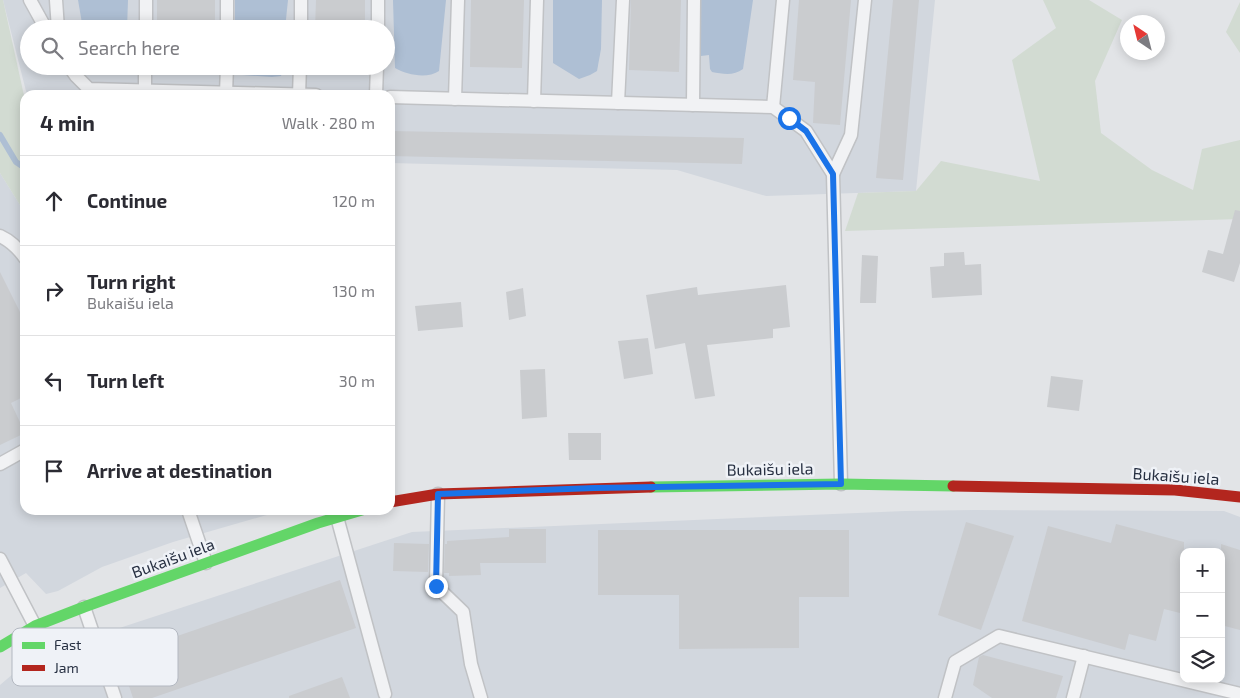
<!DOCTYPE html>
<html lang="en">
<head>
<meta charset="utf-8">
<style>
	:root { --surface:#fff; --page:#f7f7f7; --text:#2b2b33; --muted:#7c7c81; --line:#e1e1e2 }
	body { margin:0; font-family:"Exo 2",sans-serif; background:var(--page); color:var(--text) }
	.controls { position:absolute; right:15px; bottom:15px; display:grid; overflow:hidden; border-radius:10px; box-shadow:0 2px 12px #0003 }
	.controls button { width:45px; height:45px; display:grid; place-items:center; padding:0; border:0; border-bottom:1px solid var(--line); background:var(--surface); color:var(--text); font:25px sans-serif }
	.compass { position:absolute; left:1120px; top:15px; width:45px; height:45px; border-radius:50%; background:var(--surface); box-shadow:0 2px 12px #0003; rotate:325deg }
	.stop { position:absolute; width:15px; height:15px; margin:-11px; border:4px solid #1a73e8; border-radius:50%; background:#fff }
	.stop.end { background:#1a73e8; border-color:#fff; box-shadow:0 1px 5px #0008 }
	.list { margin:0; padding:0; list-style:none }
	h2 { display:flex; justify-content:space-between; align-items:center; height:65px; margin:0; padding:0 20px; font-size:21px }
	h2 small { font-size:16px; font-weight:400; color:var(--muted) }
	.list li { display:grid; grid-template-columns:32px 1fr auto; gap:15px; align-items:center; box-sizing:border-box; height:90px; padding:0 20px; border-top:1px solid var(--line) }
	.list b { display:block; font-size:19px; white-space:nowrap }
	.list p { margin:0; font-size:16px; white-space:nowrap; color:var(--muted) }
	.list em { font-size:16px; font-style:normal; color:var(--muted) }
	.icon { flex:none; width:28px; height:28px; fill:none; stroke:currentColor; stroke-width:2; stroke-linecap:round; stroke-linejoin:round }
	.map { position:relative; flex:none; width:1240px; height:698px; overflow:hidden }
	.search { position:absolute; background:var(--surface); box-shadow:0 2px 12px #0003; left:20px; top:20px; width:375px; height:55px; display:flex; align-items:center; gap:12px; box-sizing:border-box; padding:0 18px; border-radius:28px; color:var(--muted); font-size:19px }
	.panel { position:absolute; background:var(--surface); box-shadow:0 2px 12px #0003; left:20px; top:90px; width:375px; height:425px; border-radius:15px }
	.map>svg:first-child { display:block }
	.built { fill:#d2d7de; fill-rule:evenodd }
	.green { fill:#d2dbd2 }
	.water { fill:#aebfd4 }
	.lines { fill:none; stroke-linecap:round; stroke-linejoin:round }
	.stream { stroke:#aebfd4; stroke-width:6 }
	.building { fill:#cacccf }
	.lane-casing { stroke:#c0c2c5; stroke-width:15 }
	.lane { stroke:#f1f2f4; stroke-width:12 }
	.fast { stroke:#63d668; stroke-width:11 }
	.jam { stroke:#b3261e; stroke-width:11 }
	.route { stroke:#1a73e8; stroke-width:6 }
	.labels { text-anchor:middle; stroke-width:5; stroke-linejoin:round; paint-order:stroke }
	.street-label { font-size:16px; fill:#273042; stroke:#eff2f7 }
	.key { fill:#eff2f7; stroke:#b3b8c1; stroke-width:1 }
	.key-label { font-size:14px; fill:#273042 }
</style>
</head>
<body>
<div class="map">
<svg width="1240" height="698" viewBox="0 0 1240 698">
	<rect width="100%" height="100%" fill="#e2e4e7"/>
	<g class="built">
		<path d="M3,0H935L916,191L766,196L677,170L390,163V95H27ZM29,29H386V66H29Z"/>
		<path d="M0,173L25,213V510H284L173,542L102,567L58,591L46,594L26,573L0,588Z"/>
		<path d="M974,510L1224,511L1240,517V698H0V685L34,656L412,532L905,511ZM1184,552H1221V679H1184Z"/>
	</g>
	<g class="green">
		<path d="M0,0H3L25,100V213L0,173Z"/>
		<path d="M1043,0H1089L1122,20L1095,81L1101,133L1152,170L1193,190L1202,149L1240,140V219L845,231L858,193L916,191L941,161L1040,181L1012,60L1056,28Z"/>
		<path d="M1240,2V53L1226,32Z"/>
	</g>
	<g class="water">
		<path d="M78,0H128L127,29H83Z"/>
		<path d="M235,0H288L285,29H235Z"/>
		<path d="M393,0H446L439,71C427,79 407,75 395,68Z"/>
		<path d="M553,0H602L601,49L597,71L590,75L579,79L553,63Z"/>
		<path d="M701,0H753L743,69C734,76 723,74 712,72L710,69L709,55L701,56Z"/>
		<path d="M240,66H285L281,76L272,77L242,75Z"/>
	</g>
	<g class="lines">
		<path class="stream" d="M0,135L16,162L25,168"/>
	</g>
	<g class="building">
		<rect x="157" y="0" width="58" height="29"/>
		<path d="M316,0H365V29H315Z"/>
		<path d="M471,0H524L522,68L470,67Z"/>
		<path d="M631,0H681L679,72L629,70Z"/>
		<path d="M799,0H851L840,125L813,123L815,82L793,80Z"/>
		<path d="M893,0H919L903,180L876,178Z"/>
		<path d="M390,131L744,138L742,164L390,156Z"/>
		<path d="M1235,210L1240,211V263L1234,282L1202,272L1208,250L1223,254Z"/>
		<path d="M964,252L965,265L981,264L982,295L932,298L930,267L944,266V253Z"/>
		<path d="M862,255L878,256L876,303H860Z"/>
		<path d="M0,272L25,322V396L11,403L25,433L0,445Z"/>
		<path d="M786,285L790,327L773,329V338L707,345L715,396L695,399L685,343L655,349L646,295L697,287L698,295Z"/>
		<path d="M523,288L526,316L509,320L506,292Z"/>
		<path d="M461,302L463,327L418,331L415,306Z"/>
		<path d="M648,338L653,374L624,379L618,341Z"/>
		<path d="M545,369L547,417L522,419L520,370Z"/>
		<path d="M1051,376L1083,380L1079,411L1047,407Z"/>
		<path d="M568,433H601V460H569Z"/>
		<path d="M966,522L1014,536L981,630L938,615Z"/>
		<path d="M1116,524L1184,542V614L1164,609L1156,641L1129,634L1125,650L1022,621L1048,526L1111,543Z"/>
		<path d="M509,529H546V563H480L481,575L449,576V573H444L445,544H447V541L509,537Z"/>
		<path d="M598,530H849V597H799V648L679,649V595H598Z"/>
		<path d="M394,543L429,544L428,572L393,571Z"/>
		<path d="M1221,544L1240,550V630L1221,625Z"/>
		<path d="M340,580L356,628L152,698H133L119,656Z"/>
		<path d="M983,655L1063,676L1056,698H992L973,685L979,657Z"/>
		<path d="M342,677L350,698H289V696Z"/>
	</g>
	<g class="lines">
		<g class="lane-casing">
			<g id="lane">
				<path d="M30,0L46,29"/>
				<path d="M56,0L58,29"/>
				<path d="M146,29V0"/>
				<path d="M227,29V0"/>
				<path d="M301,29V0"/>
				<path d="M378,29V0"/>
				<path d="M69,66L76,76L89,89L316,95"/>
				<path d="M145,91V66"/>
				<path d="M226,93L227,66"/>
				<path d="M299,95L300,66"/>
				<path d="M376,95L377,66"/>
				<path d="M390,97L773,107L806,131L833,174L841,484"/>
				<path d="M455,99L458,0"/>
				<path d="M534,101L537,0"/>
				<path d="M618,103L623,0"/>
				<path d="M693,105L694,0"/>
				<path d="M773,107L783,0"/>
				<path d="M833,174L851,135L865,0"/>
				<path d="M0,236C11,241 18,248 25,258"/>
				<path d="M0,464L25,450"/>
				<path d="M438,494L436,586L463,612L471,664L481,698"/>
				<path d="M188,510L206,563"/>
				<path d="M337,517L385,694"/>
				<path d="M0,559L35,626"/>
				<path d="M84,607L115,698"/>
				<path d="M945,698L955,662L999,636L1240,694"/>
				<path d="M1073,698L1084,656"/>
			</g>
		</g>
		<use href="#lane" class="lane"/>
		<g class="fast">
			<path d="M651,487L841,484L953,486"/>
			<path d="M0,647L35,626L84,607L318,523L362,510"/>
		</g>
		<g class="jam">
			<path d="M953,486L1175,490L1240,497"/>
			<path d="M390,502L438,494L651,487"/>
		</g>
	</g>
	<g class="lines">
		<path class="route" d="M436,586L438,494L594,488L841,484L833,174L806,131L789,118"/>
	</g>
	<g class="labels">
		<g class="street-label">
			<text transform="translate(770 469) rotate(-1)" y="6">Bukaišu iela</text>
			<text transform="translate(1176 476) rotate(4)" y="6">Bukaišu iela</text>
			<text transform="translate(173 558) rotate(-20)" y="6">Bukaišu iela</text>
		</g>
	</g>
	<rect x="12" y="628" width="166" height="58" rx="8" class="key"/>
	<rect x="22" y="642" width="23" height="7" fill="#63d668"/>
	<rect x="22" y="665" width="23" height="6" fill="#b3261e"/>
	<g class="key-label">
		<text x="54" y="650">Fast</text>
		<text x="54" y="673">Jam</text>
	</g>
</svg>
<div class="controls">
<button>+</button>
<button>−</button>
<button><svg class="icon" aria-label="layers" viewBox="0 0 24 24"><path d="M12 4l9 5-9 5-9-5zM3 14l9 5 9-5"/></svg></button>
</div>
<svg class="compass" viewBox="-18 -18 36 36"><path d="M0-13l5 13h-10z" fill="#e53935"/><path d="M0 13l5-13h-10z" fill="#7c7c81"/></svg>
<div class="stop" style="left:789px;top:118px"></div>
<div class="stop end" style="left:436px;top:586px"></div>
<div class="search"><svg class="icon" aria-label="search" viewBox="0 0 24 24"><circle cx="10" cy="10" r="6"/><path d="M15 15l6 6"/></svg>Search here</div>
<section class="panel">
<h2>4 min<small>Walk · 280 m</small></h2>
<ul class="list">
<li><svg class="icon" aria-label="ahead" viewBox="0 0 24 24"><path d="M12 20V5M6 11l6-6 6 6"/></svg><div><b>Continue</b></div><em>120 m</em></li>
<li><svg class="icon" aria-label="right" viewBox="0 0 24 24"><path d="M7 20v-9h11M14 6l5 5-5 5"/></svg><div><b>Turn right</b><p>Bukaišu iela</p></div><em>130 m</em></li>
<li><svg class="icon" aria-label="left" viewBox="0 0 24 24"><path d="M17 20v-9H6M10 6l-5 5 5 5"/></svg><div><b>Turn left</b></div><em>30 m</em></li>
<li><svg class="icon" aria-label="arrive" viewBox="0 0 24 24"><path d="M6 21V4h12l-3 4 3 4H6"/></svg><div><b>Arrive at destination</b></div></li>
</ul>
</section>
</div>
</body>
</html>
